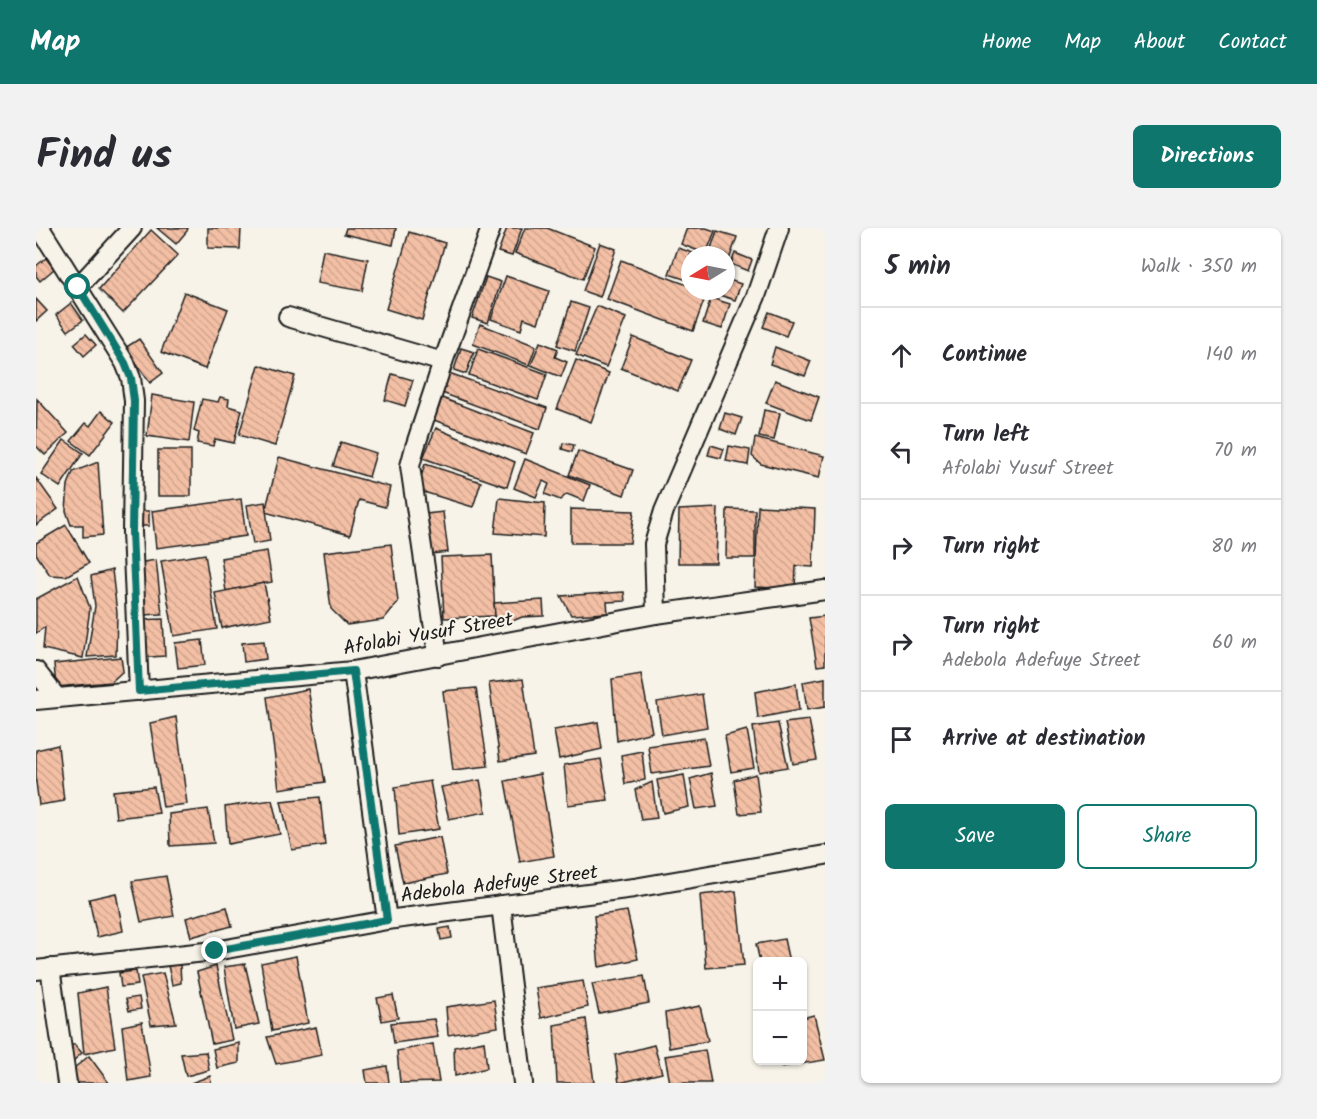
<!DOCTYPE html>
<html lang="en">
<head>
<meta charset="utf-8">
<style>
	:root { --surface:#fff; --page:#f2f2f3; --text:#2b2b33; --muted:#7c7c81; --line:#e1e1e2; --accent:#0f766e }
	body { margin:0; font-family:Kalam,sans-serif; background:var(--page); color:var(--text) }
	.controls { position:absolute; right:18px; bottom:18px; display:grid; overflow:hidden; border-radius:9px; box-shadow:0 2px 4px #0004 }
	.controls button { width:54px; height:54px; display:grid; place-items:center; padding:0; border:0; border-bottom:2px solid var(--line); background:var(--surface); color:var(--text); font:30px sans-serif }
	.compass { position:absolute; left:645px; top:18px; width:54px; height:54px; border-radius:50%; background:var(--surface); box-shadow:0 2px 4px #0004; rotate:260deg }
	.stop { position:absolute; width:18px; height:18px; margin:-14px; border:4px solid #0f766e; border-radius:50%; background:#fff }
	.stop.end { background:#0f766e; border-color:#fff; box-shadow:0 2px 6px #0008 }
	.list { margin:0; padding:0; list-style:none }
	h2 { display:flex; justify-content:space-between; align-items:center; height:78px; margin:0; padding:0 24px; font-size:26px }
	h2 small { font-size:20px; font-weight:400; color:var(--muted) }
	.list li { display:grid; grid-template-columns:39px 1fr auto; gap:18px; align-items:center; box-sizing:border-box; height:96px; padding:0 24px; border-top:2px solid var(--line) }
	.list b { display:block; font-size:22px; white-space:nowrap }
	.list p { margin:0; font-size:20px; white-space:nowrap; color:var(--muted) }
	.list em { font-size:20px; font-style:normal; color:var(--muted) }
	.actions { display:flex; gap:12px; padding:18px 24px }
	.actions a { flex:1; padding:14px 0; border:2px solid var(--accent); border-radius:9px; text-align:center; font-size:21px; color:var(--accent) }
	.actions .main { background:var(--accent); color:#fff }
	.icon { flex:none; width:33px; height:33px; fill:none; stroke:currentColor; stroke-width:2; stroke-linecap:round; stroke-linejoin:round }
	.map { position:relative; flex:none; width:789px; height:855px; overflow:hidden; border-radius:9px }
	header { display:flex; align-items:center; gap:36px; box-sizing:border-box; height:84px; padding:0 30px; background:var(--accent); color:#fff }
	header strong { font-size:28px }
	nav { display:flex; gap:33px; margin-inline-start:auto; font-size:21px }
	.intro { display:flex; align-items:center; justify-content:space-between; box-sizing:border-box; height:144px; padding:0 36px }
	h1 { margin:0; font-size:42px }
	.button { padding:15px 27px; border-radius:9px; background:var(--accent); color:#fff; font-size:21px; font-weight:700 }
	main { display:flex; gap:36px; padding:0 36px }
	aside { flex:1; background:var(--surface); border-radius:9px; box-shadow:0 2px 4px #0004 }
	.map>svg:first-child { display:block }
	.building { fill:url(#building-back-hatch); stroke:#1c1c1c; stroke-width:1.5 }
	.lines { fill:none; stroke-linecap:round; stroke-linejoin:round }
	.minor-casing { stroke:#1c1c1c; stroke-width:22 }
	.minor { stroke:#f7f3e8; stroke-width:18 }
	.route { stroke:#0f766e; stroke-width:8 }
	.labels { text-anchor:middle; stroke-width:4.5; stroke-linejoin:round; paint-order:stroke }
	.street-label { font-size:20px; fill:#1c1c1c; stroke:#f7f3e8 }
</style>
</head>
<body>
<header>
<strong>Map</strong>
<nav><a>Home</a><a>Map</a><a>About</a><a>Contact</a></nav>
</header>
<div class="intro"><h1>Find us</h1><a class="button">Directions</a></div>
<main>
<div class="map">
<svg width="789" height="855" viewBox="0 0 789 855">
	<defs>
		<pattern id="building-back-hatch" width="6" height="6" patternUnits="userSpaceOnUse" patternTransform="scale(1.5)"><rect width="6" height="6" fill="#f3bfa5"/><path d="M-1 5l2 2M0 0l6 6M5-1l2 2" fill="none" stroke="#d0a48d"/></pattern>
	</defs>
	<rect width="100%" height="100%" fill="#f7f3e8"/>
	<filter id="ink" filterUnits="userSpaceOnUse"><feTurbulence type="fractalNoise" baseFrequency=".0167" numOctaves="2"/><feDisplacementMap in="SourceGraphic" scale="12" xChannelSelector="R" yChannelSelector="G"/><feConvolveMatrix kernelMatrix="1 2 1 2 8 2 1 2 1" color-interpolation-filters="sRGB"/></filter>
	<g filter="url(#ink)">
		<g class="building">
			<path d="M121,0H152L151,3L140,16Z"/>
			<path d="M172,0H205L204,21L172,20Z"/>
			<path d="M310,0H360L357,17L308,6Z"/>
			<path d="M471,0H486L476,28L462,24Z"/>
			<path d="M489,0H511L559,19L547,51L479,25Z"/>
			<path d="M651,0H670L679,3L670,26L645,16Z"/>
			<path d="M115,2L142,27L87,85L63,61Z"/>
			<path d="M681,3L701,9L693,32L690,31V27L673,26Z"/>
			<path d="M373,4L409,15L386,92L350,81Z"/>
			<path d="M564,15L580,21L564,69L547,63Z"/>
			<path d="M642,20L663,27H654V53L633,46Z"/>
			<path d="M287,22L332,31L326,63L281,55Z"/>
			<path d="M699,25L716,32L712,43L695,36Z"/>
			<path d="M10,30L18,41L4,53L0,48V38Z"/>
			<path d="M585,32L654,58V63H667L671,64L657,103L571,71Z"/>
			<path d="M470,48L513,63L502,95L488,90L485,102L455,91Z"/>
			<path d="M450,49L465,54L452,95L436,90Z"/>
			<path d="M690,51L705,56L699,72L683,67L685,63H690Z"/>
			<path d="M148,64L192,81L169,141L125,124Z"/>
			<path d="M675,70L694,76L686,101L667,95Z"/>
			<path d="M0,71L11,83L0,93Z"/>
			<path d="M535,74L553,80L539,123L521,117Z"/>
			<path d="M35,75L47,92L32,103L20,87Z"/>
			<path d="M561,78L590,90L570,139L540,127Z"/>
			<path d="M733,84L756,93L750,108L727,99Z"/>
			<path d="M444,96L500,118L493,137L437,116Z"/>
			<path d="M50,106L60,117L48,128L38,116Z"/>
			<path d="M597,109L655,132L642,163L585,140Z"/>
			<path d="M103,111L127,145L114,155L89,120Z"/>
			<path d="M504,114L522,121L519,129L531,134L525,149L495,137Z"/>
			<path d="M739,119L775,133L769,148L734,136Z"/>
			<path d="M425,120L438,124L430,146L418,142Z"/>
			<path d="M442,121L511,146L502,172L433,147Z"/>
			<path d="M540,132L573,145L555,194L521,181Z"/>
			<path d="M223,137L259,148L239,218L203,207Z"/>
			<path d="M413,145L511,180L504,201L406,165Z"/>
			<path d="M356,146L377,152L369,178L349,172Z"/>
			<path d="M739,152L783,169L775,192L730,175Z"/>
			<path d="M116,167L158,174L153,214L111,208Z"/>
			<path d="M184,169L193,171L192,178L206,182L198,215L179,211L177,218L161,215L163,205L158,203L166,171L182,174Z"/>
			<path d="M406,170L498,205L490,226L398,192Z"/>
			<path d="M1,171L32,205L9,227L0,218Z"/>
			<path d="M728,182L744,185L738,212L723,209Z"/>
			<path d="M65,183L79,194L54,227L35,213L50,195L54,198Z"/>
			<path d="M689,185L706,190L700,207L684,201Z"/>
			<path d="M400,200L479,234L471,259L387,230Z"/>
			<path d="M719,210L788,228L783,250L725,236L716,228Z"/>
			<path d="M28,212L47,225L24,259L5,246Z"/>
			<path d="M305,214L340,225L333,249L297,238Z"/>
			<path d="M527,215L538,217L536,224L526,221Z"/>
			<path d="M675,217L688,221L685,230L672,227Z"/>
			<path d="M693,218L714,222L712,237L690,233Z"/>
			<rect x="122" y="222" width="33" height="46"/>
			<path d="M542,223L597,242L588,267L533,247Z"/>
			<path d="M243,229L354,259L349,279L323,272L314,307L229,284Z"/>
			<path d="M489,231L554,257L548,273L531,266L524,272L509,266L513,256L507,253L500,269L478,260Z"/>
			<path d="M62,234L67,307L47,309V297H35L30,283L32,257L37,244Z"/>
			<path d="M389,236L445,254L437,279L381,262Z"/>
			<path d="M0,250L22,281L0,297Z"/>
			<path d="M463,270L509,275L508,309L459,305Z"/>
			<path d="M205,271L210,308L120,320L116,283Z"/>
			<path d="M229,274L234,313L217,316L211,277Z"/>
			<path d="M722,278L779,281L777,339L760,338L759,361L719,359Z"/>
			<path d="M682,280L680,335H642L643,282Z"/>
			<path d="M535,281L598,283L594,315H535Z"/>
			<path d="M691,281L719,282V330H690Z"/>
			<rect x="101" y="283" width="12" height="15"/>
			<path d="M407,284L412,324L396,326L390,286Z"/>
			<path d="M30,297L53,335L30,348L14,347L0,326V315Z"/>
			<path d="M355,316L362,374L347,392L311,397L295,381L288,324Z"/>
			<path d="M231,323L236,354L190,363L185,330Z"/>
			<path d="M169,326L181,401L138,408L125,333Z"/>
			<path d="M456,327L459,388L408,390L405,329Z"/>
			<path d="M120,332L126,386L107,387L101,335Z"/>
			<path d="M76,342L81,385L80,427L51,429L59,378L55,348Z"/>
			<path d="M42,348L54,380L47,430L7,421L9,399L0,405V371Z"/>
			<path d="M228,355L235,390L186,400L179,365Z"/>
			<path d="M588,364L589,373L571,374L572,385L535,387L525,368Z"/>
			<path d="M507,372L508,388L486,389L460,400L458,375Z"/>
			<path d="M789,388V437L781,438L773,390Z"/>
			<path d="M127,391L129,428L99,430L96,392Z"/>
			<path d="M166,412L169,437L142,440L139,415Z"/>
			<path d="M228,413L230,431L208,434L206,415Z"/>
			<path d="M85,429L87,443L75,454L20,459L18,436Z"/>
			<path d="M605,446L616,504L581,513L576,451Z"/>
			<path d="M789,450V479L771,482L767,454Z"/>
			<path d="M487,451L498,528L464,533L453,455Z"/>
			<path d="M760,456L763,482L722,490L719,464Z"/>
			<path d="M440,460L452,538L417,542L407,463Z"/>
			<path d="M272,461L289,554L243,561L231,469Z"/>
			<path d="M666,466L671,499L626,507L621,474Z"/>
			<path d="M140,489L151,576L127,579L114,495Z"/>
			<path d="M773,492L781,532L757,536L749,495Z"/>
			<path d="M562,494L566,521L523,531L518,502Z"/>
			<path d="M742,495L752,539L723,544L717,499Z"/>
			<path d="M711,502L718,540L695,544L689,508Z"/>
			<path d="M668,510L673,538L616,546L612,518Z"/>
			<path d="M22,517L28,573L3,577L0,554V522Z"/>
			<path d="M606,523L609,552L589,556L585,527Z"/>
			<path d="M565,531L572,572L532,577L528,537Z"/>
			<path d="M675,545L681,578L660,581L654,551Z"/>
			<path d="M504,546L518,628L484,634L469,553Z"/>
			<path d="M720,546L725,584L703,586L698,552Z"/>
			<path d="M648,547L653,579L627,585L621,552Z"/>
			<path d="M444,552L450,584L413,591L405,559Z"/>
			<path d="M394,553L403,601L363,607L359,559Z"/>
			<path d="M616,554L621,590L605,592L599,562Z"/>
			<path d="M118,559L123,585L80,590L77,563Z"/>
			<path d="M284,569L289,617L256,622L245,573Z"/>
			<path d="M236,572L244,606L192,616L189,579Z"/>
			<path d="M172,581L178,615L134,618L133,586Z"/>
			<path d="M404,609L411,646L367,655L359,618Z"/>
			<path d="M130,648L138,688L105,694L96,653Z"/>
			<path d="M700,663L708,737L670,740L664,667Z"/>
			<path d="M80,665L87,703L61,709L53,671Z"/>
			<path d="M191,679L196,698L155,709L150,690Z"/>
			<path d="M591,683L602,731L563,739L558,688Z"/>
			<path d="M414,699L416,710L405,712L403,701Z"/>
			<path d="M748,711L753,734H724L720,716Z"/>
			<path d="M260,728L272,795L236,803L225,735Z"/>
			<path d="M209,736L223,796L198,801L188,739Z"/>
			<path d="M132,737H144L145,755L136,757Z"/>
			<path d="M180,738L196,812L176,816L161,744Z"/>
			<path d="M100,743L102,757L85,759L83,745Z"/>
			<path d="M127,745L140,795L115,797L105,749Z"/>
			<path d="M608,748L613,775L563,785L556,756Z"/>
			<path d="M547,753L552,779L505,790L500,760Z"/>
			<path d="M70,759L79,819L48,826L42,765Z"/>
			<path d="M357,767L362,790L346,793L341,770Z"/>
			<path d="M103,769L105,781L93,783L90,771Z"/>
			<path d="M458,772L462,799L412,807L410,779Z"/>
			<path d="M664,778L672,813L633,820L629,785Z"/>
			<path d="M778,787L789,832L745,839L743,832H766V790Z"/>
			<path d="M398,791L402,809L358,815L355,795Z"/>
			<path d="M550,791L558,855H521L518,797Z"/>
			<path d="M106,794L115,849L92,853L86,798Z"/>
			<path d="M280,799L286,827L240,836L231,809Z"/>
			<path d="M448,813L451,840L419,848L418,819Z"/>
			<path d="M203,815V835L181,840L177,821Z"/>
			<path d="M38,816L46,825L36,834L28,825Z"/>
			<path d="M397,816L403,854L364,855L361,823Z"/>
			<path d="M618,817L626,845L583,855L579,827Z"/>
			<path d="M669,822L675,855H634L629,828Z"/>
			<path d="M170,824L173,842L150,848L145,826Z"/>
			<path d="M53,828L73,855H42L33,844Z"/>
			<path d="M351,838L353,855H331L329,842Z"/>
			<path d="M174,848L175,855H155Z"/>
		</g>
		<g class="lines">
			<g class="minor-casing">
				<g id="minor">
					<path d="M4,0L89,135L95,150L98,173L96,304L103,463"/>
					<path d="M42,59L96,0"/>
					<path d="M252,89L407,134"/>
					<path d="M620,386L618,316L628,283L720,68L743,0"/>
					<path d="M402,428L374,238L379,219L407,134L455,0"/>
					<path d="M0,443L21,470"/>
					<path d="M317,443L351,692"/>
					<path d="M0,472L317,443L620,386L789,362"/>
					<path d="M465,677L487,855"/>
					<path d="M14,740L31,855"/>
					<path d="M0,742L179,723L351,692L598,660L789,627"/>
				</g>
			</g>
			<use href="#minor" class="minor"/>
		</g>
	</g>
	<g class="lines" filter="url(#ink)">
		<path class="route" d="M42,59L89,135L95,150L98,173L96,304L103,463L317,443L351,692L179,723"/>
	</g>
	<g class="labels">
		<g class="street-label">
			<text transform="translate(392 405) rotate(-10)" y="7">Afolabi Yusuf Street</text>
			<text transform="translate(463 655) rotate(-7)" y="7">Adebola Adefuye Street</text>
		</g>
	</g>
</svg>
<div class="controls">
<button>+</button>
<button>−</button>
</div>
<svg class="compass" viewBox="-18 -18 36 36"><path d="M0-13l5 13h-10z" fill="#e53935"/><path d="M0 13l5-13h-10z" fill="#7c7c81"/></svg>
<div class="stop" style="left:42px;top:59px"></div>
<div class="stop end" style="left:179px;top:723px"></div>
</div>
<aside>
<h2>5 min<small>Walk · 350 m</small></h2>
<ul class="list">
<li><svg class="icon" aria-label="ahead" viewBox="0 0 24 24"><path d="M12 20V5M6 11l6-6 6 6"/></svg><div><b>Continue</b></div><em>140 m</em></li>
<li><svg class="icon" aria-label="left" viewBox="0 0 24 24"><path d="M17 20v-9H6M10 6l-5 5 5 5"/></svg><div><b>Turn left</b><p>Afolabi Yusuf Street</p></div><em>70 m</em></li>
<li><svg class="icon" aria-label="right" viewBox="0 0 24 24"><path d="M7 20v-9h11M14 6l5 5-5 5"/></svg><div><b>Turn right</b></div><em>80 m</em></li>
<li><svg class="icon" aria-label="right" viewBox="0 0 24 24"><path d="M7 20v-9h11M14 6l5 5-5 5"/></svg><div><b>Turn right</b><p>Adebola Adefuye Street</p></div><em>60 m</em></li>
<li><svg class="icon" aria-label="arrive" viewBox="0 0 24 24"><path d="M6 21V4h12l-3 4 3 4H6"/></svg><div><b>Arrive at destination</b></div></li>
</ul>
<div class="actions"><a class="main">Save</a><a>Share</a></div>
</aside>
</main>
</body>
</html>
